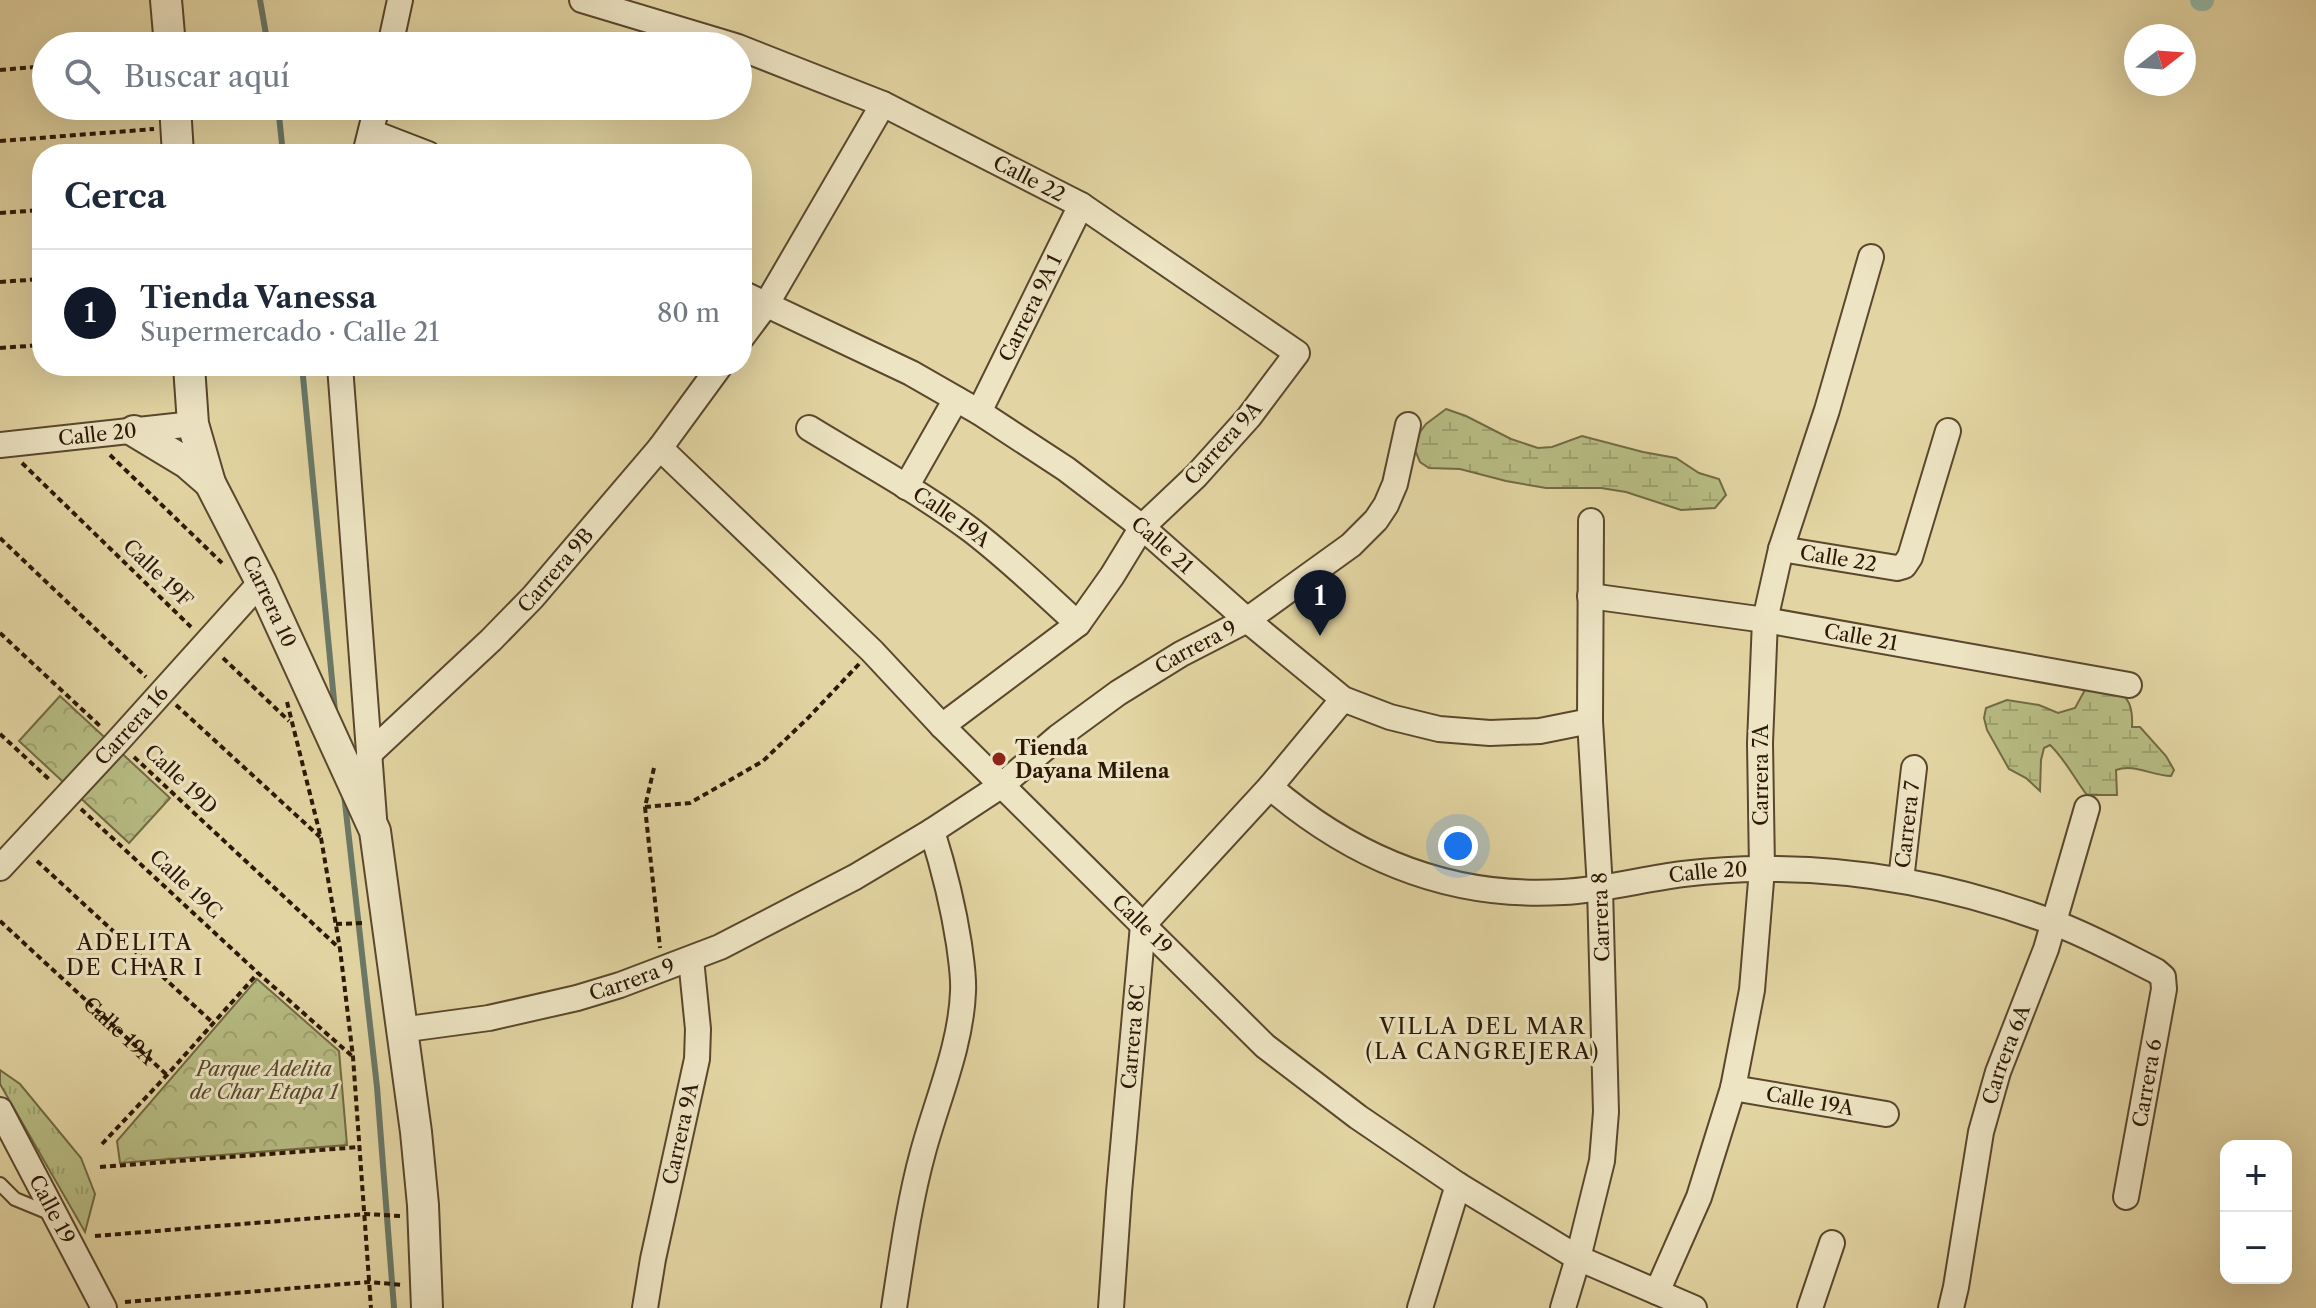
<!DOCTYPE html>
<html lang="es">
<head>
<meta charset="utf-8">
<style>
	:root { --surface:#fff; --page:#f6f6f7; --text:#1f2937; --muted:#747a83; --line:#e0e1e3; --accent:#111827 }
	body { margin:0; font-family:"Libre Caslon Text",serif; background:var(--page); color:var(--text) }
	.controls { position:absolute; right:24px; bottom:24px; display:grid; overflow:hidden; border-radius:16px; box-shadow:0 8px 32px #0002 }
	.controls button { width:72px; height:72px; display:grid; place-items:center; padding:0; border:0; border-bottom:2px solid var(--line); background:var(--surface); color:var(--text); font:40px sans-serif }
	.compass { position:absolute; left:2124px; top:24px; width:72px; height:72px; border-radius:50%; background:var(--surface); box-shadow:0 8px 32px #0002; rotate:73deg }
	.you { position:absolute; left:1458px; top:846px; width:28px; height:28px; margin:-20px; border:6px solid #fff; border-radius:50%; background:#1a73e8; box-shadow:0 0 0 12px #1a73e833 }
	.badge { display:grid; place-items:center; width:52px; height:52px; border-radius:50%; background:var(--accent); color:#fff; font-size:26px; font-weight:700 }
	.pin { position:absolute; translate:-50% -66px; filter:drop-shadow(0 2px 4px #0008) }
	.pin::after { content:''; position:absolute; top:42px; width:28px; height:24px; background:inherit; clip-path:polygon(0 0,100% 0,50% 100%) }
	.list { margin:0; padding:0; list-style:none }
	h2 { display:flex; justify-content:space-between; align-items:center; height:104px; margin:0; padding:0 32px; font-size:34px }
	h2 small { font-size:26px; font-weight:400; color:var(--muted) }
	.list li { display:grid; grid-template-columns:52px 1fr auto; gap:24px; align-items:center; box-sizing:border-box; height:128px; padding:0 32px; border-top:2px solid var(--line) }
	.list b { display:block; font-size:30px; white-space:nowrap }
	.list p { margin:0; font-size:26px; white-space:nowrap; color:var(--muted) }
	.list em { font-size:26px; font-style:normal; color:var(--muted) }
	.icon { flex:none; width:44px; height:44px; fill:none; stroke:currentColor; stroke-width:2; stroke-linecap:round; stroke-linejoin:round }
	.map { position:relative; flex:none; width:2316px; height:1308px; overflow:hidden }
	.search { position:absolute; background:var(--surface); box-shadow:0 8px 32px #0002; left:32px; top:32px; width:720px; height:88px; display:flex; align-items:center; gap:20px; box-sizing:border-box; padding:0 28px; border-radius:44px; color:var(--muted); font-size:30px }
	.panel { position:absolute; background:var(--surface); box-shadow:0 8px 32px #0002; left:32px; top:144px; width:720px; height:232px; border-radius:32px }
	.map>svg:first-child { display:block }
	.grass { fill:url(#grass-tufts); stroke:#726a44; stroke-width:2 }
	.forest { fill:url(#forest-crowns); stroke:#726a44; stroke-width:2 }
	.wetland { fill:url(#wetland-marsh); stroke:#726a44; stroke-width:2 }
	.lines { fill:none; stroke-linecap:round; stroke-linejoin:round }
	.stream { stroke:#6b7867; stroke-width:6 }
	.canal { stroke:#95b8a7; stroke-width:22 }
	.service-casing { stroke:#5a472d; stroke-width:16 }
	.minor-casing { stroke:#5a472d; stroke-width:28 }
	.tertiary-casing { stroke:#5a472d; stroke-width:34 }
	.path { stroke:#2d1806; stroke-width:4; stroke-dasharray:6 4; stroke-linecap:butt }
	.service { stroke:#ede4c3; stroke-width:12 }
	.minor { stroke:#ede4c3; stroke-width:24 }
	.tertiary { stroke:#ede4c3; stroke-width:30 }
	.poi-dot { fill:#8f2418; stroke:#ede4c3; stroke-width:3 }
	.labels { text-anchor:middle; stroke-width:6; stroke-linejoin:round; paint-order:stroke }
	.street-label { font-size:20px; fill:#2d1806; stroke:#ede4c3 }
	.poi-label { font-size:20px; font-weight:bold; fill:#2d1806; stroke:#ede4c3; text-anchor:start }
	.park-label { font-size:20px; font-style:italic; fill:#56492c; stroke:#ede4c3 }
	.neighbourhood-label { font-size:22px; letter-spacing:2px; fill:#2d1806; stroke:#ede4c3 }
</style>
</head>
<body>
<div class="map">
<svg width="2316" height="1308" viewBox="0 0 2316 1308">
	<defs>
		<pattern id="grass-tufts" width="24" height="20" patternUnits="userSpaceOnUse" patternTransform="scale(2)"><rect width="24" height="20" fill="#b7bc83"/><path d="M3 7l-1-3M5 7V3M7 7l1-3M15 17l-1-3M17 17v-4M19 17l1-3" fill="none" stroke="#9ea170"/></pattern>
		<pattern id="forest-crowns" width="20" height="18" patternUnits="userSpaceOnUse" patternTransform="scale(2)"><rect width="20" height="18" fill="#b7bc83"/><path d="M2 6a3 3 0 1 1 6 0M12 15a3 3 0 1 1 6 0" fill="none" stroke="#9ea170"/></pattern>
		<pattern id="wetland-marsh" width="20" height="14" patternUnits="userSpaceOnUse" patternTransform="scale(2)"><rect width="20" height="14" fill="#b7bc83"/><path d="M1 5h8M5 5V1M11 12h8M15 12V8" fill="none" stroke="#9ea170"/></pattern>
	</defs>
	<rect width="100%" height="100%" fill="#e3d5a3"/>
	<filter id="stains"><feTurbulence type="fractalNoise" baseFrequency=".0025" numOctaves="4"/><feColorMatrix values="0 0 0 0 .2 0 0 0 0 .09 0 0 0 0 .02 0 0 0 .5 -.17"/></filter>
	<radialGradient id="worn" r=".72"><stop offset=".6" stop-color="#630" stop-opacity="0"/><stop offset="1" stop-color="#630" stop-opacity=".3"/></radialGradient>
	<path class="grass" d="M0,1070L20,1084L81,1158L95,1194L85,1232L0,1084Z"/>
	<g class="forest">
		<path d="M60,696L170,798L129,843L19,741Z"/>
		<path d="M257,979L339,1051L347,1145L120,1163L117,1141Z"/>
	</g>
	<g class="wetland">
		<path d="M1446,409L1466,416L1511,439L1538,448L1552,447L1582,436L1643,452L1676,458L1699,473L1719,479L1726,495L1715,508L1681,510L1626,492L1601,488H1546L1506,481L1460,469L1429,468L1420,462L1415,450L1420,432L1426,424Z"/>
		<path d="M2086,688C2117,692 2134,689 2132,727H2140L2166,756L2174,770L2171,776C2152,776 2134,763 2116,770L2117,795H2087C2074,778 2065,759 2050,745L2044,748L2041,760L2040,791L2026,778L2009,769L1987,730L1984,718L1986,708L2007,700L2039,705L2058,713L2075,708Z"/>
	</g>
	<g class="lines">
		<g class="stream">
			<path d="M260,0L268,46"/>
			<path d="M278,106L283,154"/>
			<path d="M302,366L335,711"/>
			<path d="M344,794L377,1087L394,1308"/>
		</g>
		<path class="canal" d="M2201,0H2203"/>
		<g class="service-casing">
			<path id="service" d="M0,1184L15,1199L54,1215"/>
		</g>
		<g class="minor-casing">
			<g id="minor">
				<path d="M582,0L735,46"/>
				<path d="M390,46L400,0"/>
				<path id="s2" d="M738,47L883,104L1081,205L1297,353L1249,417L1196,476L1142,527L1112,576L1078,624L942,726"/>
				<path d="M371,132L428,154"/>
				<path d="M365,154L377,106"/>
				<path id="s3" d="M742,293L911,373L979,412L1066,469L1142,527L1247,620L1343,699L1390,717L1439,729L1490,733L1540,731L1590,721"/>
				<path d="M742,337L766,305L883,104"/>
				<path d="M340,366L374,818"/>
				<path id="s4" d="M979,412L1081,205"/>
				<path id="s5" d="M809,428C863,461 920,492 971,530C1009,559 1043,592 1078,624"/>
				<path id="s6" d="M0,445L193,424"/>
				<path id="s7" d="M660,448L872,651L942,726L1265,1046L1358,1117L1458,1185L1578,1258L1694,1308"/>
				<path d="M906,487L956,399"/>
				<path id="s8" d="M1781,549L1897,568L1904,566L1910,557L1948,431"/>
				<path id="s9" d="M1590,596L1765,620L2129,685"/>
				<path id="s10" d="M369,754L491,640L533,597L660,448L720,366"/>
				<path id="s11" d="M1270,787C1354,859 1451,899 1563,892C1604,890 1643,879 1683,874C1709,871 1736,869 1762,869C1860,868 1960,888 2052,922C2088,935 2122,954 2156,971L2163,977L2164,989L2126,1197"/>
				<path id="s12" d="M0,868L117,742L261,582"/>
				<path id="s13" d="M1901,880L1914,768"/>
				<path id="s14" d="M400,1030L489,1018L577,998L620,985L720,947L855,877L932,831L1002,785L1058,737L1118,693L1181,654L1247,620L1351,545L1376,520L1386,505L1395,484L1408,425"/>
				<path id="s15" d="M1733,1088L1886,1114"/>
				<path id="s16" d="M0,1110L104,1308"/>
				<path d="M1657,1292L1699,1197L1733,1088L1752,990L1762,869L1760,743L1765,620L1781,549L1827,410L1871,257"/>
				<path id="s17" d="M645,1308L653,1259L697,1059L698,1029L691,959"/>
				<path d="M894,1308C902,1256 909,1203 923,1152C937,1100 961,1046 963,992C964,976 961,960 959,944C953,905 944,869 932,831"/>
				<path id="s18" d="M1111,1308L1119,1192L1143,925L1270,787L1343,699"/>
				<path d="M1420,1308L1458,1185"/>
				<path d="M1563,1308L1578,1258L1602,1161L1606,1112L1600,888L1590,721L1591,521"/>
				<path d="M1810,1308L1832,1243"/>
				<path id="s19" d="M1951,1308L1956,1287L1981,1132L1998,1072L2046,949L2087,808"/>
			</g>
		</g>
		<g class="tertiary-casing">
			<g id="tertiary">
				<path d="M166,0L170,46"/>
				<path d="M175,106L178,154"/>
				<path id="s20" d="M189,366L193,424L210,483L261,582L375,831L416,1132L423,1205L427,1308"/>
				<path d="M134,431L187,463L210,483"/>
			</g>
		</g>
		<g class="path">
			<path d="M0,70L46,66"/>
			<path d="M0,141L154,129"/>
			<path d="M0,213L42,210"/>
			<path d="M0,282L42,279"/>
			<path d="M0,348L42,345"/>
			<path d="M110,455L222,563"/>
			<path d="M22,463L191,627"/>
			<path d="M0,538L146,677"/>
			<path d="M0,633L101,727"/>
			<path d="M223,658L289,721"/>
			<path d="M287,702L321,838L340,949L353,1057L371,1308"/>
			<path d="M176,705L320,837"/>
			<path d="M0,734L51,781"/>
			<path d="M134,757L338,947"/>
			<path d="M654,768L645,807L660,948"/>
			<path d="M645,807L690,803L763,761L808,718L859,664"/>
			<path d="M81,809L258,973L352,1056"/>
			<path d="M37,861L213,1023"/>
			<path id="s1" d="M0,921L167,1075"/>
			<path d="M336,924L365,923"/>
			<path d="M102,1144L167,1075L258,973"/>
			<path d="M100,1167L360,1147"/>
			<path d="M95,1236L365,1214L400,1216"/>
			<path d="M125,1302L369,1282L403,1285"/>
		</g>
		<use href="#service" class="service"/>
		<use href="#minor" class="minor"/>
		<use href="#tertiary" class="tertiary"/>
	</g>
	<circle class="poi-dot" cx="999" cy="759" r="8"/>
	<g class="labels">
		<g class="street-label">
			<text dy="7" stroke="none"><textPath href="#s2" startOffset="320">Calle 22</textPath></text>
			<text dy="7" stroke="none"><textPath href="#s4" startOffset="116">Carrera 9A 1</textPath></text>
			<text dy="7" stroke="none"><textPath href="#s6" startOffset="98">Calle 20</textPath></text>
			<text transform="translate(1223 443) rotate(-48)" y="7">Carrera 9A</text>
			<text dy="7" stroke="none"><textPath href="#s5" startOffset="168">Calle 19A</textPath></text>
			<text dy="7" stroke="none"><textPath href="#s3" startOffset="492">Calle 21</textPath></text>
			<text dy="7" stroke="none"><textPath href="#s8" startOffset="58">Calle 22</textPath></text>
			<text dy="7" stroke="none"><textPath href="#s10" startOffset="262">Carrera 9B</textPath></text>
			<text transform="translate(158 573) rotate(44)" y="7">Calle 19F</text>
			<text dy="7" stroke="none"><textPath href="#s20" startOffset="252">Carrera 10</textPath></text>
			<text dy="7" stroke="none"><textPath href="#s9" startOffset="274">Calle 21</textPath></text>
			<text dy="7" stroke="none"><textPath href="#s14" startOffset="896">Carrera 9</textPath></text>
			<text dy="7" stroke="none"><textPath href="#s12" startOffset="194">Carrera 16</textPath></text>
			<text transform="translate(1761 775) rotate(-90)" y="7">Carrera 7A</text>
			<text transform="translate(181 779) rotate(43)" y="7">Calle 19D</text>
			<text dy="7" stroke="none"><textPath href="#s13" startOffset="56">Carrera 7</textPath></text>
			<text dy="7" stroke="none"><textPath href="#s11" startOffset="466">Calle 20</textPath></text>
			<text transform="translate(186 884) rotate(43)" y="7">Calle 19C</text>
			<text transform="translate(1601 917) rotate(-92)" y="7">Carrera 8</text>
			<text dy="7" stroke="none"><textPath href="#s7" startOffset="678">Calle 19</textPath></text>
			<text dy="7" stroke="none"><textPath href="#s14" startOffset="238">Carrera 9</textPath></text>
			<text dy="7" stroke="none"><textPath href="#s1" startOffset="162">Calle 19A</textPath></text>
			<text dy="7" stroke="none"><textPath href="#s18" startOffset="272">Carrera 8C</textPath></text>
			<text dy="7" stroke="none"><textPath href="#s19" startOffset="260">Carrera 6A</textPath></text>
			<text transform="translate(2147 1083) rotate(-80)" y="7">Carrera 6</text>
			<text dy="7" stroke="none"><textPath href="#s15" startOffset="78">Calle 19A</textPath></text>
			<text dy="7" stroke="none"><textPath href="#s17" startOffset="178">Carrera 9A</textPath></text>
			<text dy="7" stroke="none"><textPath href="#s16" startOffset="112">Calle 19</textPath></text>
		</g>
		<g class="poi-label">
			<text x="1015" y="755">Tienda<tspan x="1015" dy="23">Dayana Milena</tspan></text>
		</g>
		<g class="park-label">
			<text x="264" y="1076">Parque Adelita<tspan x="264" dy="23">de Char Etapa 1</tspan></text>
		</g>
		<g class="neighbourhood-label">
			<text x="135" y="950">ADELITA<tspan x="135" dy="25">DE CHAR I</tspan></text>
			<text x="1483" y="1034">VILLA DEL MAR<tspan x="1483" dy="25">(LA CANGREJERA)</tspan></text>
		</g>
	</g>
	<rect width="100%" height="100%" filter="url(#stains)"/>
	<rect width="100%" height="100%" fill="url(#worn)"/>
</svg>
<div class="controls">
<button>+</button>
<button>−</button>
</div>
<svg class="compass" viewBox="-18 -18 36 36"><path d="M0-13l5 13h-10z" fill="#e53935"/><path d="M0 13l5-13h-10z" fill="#747a83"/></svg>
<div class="you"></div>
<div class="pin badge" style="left:1320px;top:636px">1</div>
<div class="search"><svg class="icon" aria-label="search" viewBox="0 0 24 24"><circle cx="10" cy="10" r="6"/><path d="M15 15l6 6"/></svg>Buscar aquí</div>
<section class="panel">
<h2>Cerca<small></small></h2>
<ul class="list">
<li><span class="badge">1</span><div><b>Tienda Vanessa</b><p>Supermercado · Calle 21</p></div><em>80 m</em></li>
</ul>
</section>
</div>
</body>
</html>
